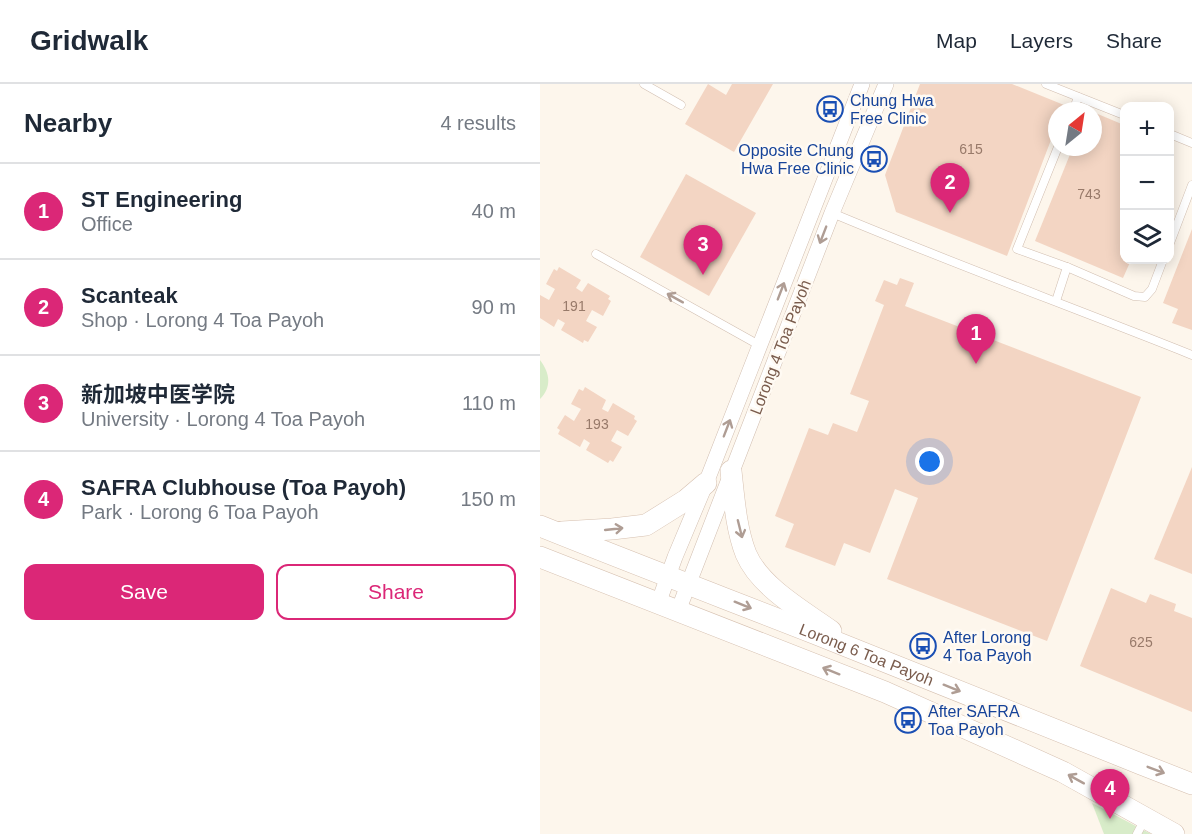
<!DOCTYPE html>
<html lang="en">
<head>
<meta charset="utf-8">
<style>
	:root { --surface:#fff; --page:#f6f6f7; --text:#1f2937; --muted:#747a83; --line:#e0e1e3; --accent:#db2777 }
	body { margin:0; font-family:Arial,"Noto Sans SC",sans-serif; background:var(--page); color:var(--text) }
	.controls { position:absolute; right:18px; top:18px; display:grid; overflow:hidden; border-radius:12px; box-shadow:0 3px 15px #0003 }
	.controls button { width:54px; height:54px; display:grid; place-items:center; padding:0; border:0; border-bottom:2px solid var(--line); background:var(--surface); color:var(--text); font:30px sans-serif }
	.compass { position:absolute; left:508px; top:18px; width:54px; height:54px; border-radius:50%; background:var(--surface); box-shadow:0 3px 15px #0003; rotate:30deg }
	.you { position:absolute; left:390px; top:378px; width:21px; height:21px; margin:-15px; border:4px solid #fff; border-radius:50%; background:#1a73e8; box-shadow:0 0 0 9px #1a73e833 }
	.badge { display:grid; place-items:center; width:39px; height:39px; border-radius:50%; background:var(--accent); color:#fff; font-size:20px; font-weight:700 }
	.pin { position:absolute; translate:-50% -50px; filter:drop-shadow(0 2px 3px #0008) }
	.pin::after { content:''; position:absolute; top:32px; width:21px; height:18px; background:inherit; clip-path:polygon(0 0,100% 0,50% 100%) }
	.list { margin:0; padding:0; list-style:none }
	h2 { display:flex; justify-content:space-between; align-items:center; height:78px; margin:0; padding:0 24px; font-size:26px }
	h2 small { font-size:20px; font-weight:400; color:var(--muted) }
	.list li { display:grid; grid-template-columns:39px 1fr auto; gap:18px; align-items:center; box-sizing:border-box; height:96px; padding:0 24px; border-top:2px solid var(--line) }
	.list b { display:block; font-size:22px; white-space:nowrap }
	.list p { margin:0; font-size:20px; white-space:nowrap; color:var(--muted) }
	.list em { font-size:20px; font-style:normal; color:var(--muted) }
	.actions { display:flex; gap:12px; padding:18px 24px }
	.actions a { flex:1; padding:14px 0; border:2px solid var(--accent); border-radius:12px; text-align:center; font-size:21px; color:var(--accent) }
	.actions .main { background:var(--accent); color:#fff }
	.icon { flex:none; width:33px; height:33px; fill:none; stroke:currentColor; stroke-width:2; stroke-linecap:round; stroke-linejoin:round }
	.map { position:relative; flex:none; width:652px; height:750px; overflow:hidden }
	header { display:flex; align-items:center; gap:36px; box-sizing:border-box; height:84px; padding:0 30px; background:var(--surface); border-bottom:2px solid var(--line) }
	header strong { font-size:28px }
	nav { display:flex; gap:33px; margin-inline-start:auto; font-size:21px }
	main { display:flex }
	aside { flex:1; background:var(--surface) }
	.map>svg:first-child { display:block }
	.green { fill:#d8ecc9 }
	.building { fill:#f3d5c3 }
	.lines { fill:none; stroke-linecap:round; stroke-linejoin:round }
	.lane-casing { stroke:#d1beb0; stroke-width:9 }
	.street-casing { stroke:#d1beb0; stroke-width:16 }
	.secondary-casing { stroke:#d6c0b0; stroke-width:22 }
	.lane { stroke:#fff; stroke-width:8 }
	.street { stroke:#fff; stroke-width:15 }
	.secondary { stroke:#fff; stroke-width:21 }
	.oneway { stroke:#af9d94 }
	.labels { text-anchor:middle; stroke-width:5; stroke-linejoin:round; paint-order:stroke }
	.number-label { font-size:14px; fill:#987a6a }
	.transit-label { font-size:16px; fill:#164399; stroke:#fffaf3; text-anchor:start }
	.street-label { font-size:16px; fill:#7a5c4d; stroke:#fffaf3 }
</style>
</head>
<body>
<header>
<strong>Gridwalk</strong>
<nav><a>Map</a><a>Layers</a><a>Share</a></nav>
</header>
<main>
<aside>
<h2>Nearby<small>4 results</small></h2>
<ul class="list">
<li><span class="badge">1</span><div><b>ST Engineering</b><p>Office</p></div><em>40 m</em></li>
<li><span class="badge">2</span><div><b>Scanteak</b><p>Shop · Lorong 4 Toa Payoh</p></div><em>90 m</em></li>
<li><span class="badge">3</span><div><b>新加坡中医学院</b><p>University · Lorong 4 Toa Payoh</p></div><em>110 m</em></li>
<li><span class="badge">4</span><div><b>SAFRA Clubhouse (Toa Payoh)</b><p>Park · Lorong 6 Toa Payoh</p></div><em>150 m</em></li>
</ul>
<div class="actions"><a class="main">Save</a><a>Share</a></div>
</aside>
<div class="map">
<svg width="652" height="750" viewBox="0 0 652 750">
	<rect width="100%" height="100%" fill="#fdf6ec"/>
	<g class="green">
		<path d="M0,276C10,289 12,303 0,315Z"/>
		<path d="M552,719L611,750H564Z"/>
	</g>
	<g class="building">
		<path d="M168,0L186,11L192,0H233L194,68L145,40Z"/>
		<path d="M380,0H472L524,21L522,27H517V40L467,172L356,128L345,91Z"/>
		<path d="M553,28L584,41V176H591L583,194L495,157L533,63H553Z"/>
		<path d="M146,90L216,129L169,212L100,173Z"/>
		<path d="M652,145V246L632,239L638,225L623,219Z"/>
		<path d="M19,183L41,196L36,204L42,208L48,199L70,212L68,215L71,217L63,232L52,226L46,237L57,243L48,258L44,256L43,259L21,246L25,239L18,235L14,243L0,234V211L9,216L15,205L6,200L14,185L17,187Z"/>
		<path d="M360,194L374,199L365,222L601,313L507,557L347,495L378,414L355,405L330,469L304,459L295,482L245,463L254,440L235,432L269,344L288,351L293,339L317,348L329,317L310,310L344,221L335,217L344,196L357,201Z"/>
		<path d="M45,303L66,316L62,325L68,328L73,319L95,332L94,335L97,337L88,352L77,346L71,357L82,363L73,378L70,376L68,379L46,366L50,359L44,355L40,363L18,350L20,346L17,344L25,331L34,337L41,325L31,320L39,305L43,307Z"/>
		<path d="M652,383V490L614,475Z"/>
		<path d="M571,504L606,519L610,510L636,520L634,527L652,534V628L540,582Z"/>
	</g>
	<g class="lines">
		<g class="lane-casing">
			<g id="lane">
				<path d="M104,0L141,21"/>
				<path d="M506,0L584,31"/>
				<path d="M533,27L538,13"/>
				<path d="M630,50L652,59"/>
				<path d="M518,63L477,165L527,183L594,212L605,213L612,205L623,176"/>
				<path d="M292,129C411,179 532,223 652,271"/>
				<path d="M630,159L652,101"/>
				<path d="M56,170L219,261"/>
				<path d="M516,217L527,183"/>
				<path d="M597,750L605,735"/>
			</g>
		</g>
		<g class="street-casing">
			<g id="street">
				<path d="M118,520L135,473L166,399L322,0"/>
				<path d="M138,527L292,129L346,0"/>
			</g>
		</g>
		<g class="secondary-casing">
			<g id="secondary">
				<path d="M191,387C194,414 196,445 206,470C220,503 263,527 291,547"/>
				<path id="s1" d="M0,442C92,479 184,514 276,550C401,599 526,651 652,700"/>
				<path d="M22,448L72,445L106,441L146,416L166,399"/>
				<path d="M0,473L345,608L523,688L634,750"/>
			</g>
		</g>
		<use href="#lane" class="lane"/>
		<use href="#street" class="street"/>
		<use href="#secondary" class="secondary"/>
	</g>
	<defs><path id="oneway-shaft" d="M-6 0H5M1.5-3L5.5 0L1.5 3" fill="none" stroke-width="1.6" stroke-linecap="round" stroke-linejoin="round" transform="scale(1.5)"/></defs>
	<g class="oneway">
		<use href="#oneway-shaft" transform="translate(283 151) rotate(111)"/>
		<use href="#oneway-shaft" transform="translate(241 207) rotate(-69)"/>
		<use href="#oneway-shaft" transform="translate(135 214) rotate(-151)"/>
		<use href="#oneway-shaft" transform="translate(187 344) rotate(-69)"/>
		<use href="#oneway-shaft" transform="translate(74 445) rotate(-6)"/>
		<use href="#oneway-shaft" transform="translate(200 445) rotate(76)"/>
		<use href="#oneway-shaft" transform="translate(203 521) rotate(22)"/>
		<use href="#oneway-shaft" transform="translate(291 587) rotate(-158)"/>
		<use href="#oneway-shaft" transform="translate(412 604) rotate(22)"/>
		<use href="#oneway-shaft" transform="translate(616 686) rotate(21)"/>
		<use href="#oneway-shaft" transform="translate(536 695) rotate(-151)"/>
	</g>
	<defs>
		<g id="bus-ring" transform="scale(1.35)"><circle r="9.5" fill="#fffaf3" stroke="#1a4fb4" stroke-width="1.5"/><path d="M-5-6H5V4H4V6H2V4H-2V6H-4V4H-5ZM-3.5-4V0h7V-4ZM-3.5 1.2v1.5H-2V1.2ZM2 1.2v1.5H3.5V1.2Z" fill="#1a4fb4"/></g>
	</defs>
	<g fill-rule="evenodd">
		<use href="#bus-ring" x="290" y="25"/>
		<use href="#bus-ring" x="334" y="75"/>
		<use href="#bus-ring" x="383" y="562"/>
		<use href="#bus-ring" x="368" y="636"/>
	</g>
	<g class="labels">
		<g class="number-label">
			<text x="431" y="70">615</text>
			<text x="549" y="115">743</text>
			<text x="34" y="227">191</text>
			<text x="57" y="345">193</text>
			<text x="601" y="563">625</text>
		</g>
		<g class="transit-label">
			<text x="310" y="22">Chung Hwa<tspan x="310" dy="18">Free Clinic</tspan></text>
			<text x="314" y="72" text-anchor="end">Opposite Chung<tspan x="314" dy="18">Hwa Free Clinic</tspan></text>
			<text x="403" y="559">After Lorong<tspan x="403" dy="18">4 Toa Payoh</tspan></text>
			<text x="388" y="633">After SAFRA<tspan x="388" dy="18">Toa Payoh</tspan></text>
		</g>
		<g class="street-label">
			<text transform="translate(240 263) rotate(-69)" y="6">Lorong 4 Toa Payoh</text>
			<text dy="6" stroke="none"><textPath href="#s1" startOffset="351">Lorong 6 Toa Payoh</textPath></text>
		</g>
	</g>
</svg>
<div class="controls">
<button>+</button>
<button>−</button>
<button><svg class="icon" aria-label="layers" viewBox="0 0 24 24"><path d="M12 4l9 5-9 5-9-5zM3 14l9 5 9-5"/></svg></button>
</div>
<svg class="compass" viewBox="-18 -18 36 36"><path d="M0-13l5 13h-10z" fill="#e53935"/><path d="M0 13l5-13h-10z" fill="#747a83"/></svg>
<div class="you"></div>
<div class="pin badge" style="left:436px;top:280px">1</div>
<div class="pin badge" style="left:410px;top:129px">2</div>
<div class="pin badge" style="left:163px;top:191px">3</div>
<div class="pin badge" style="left:570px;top:735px">4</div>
</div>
</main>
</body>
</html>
